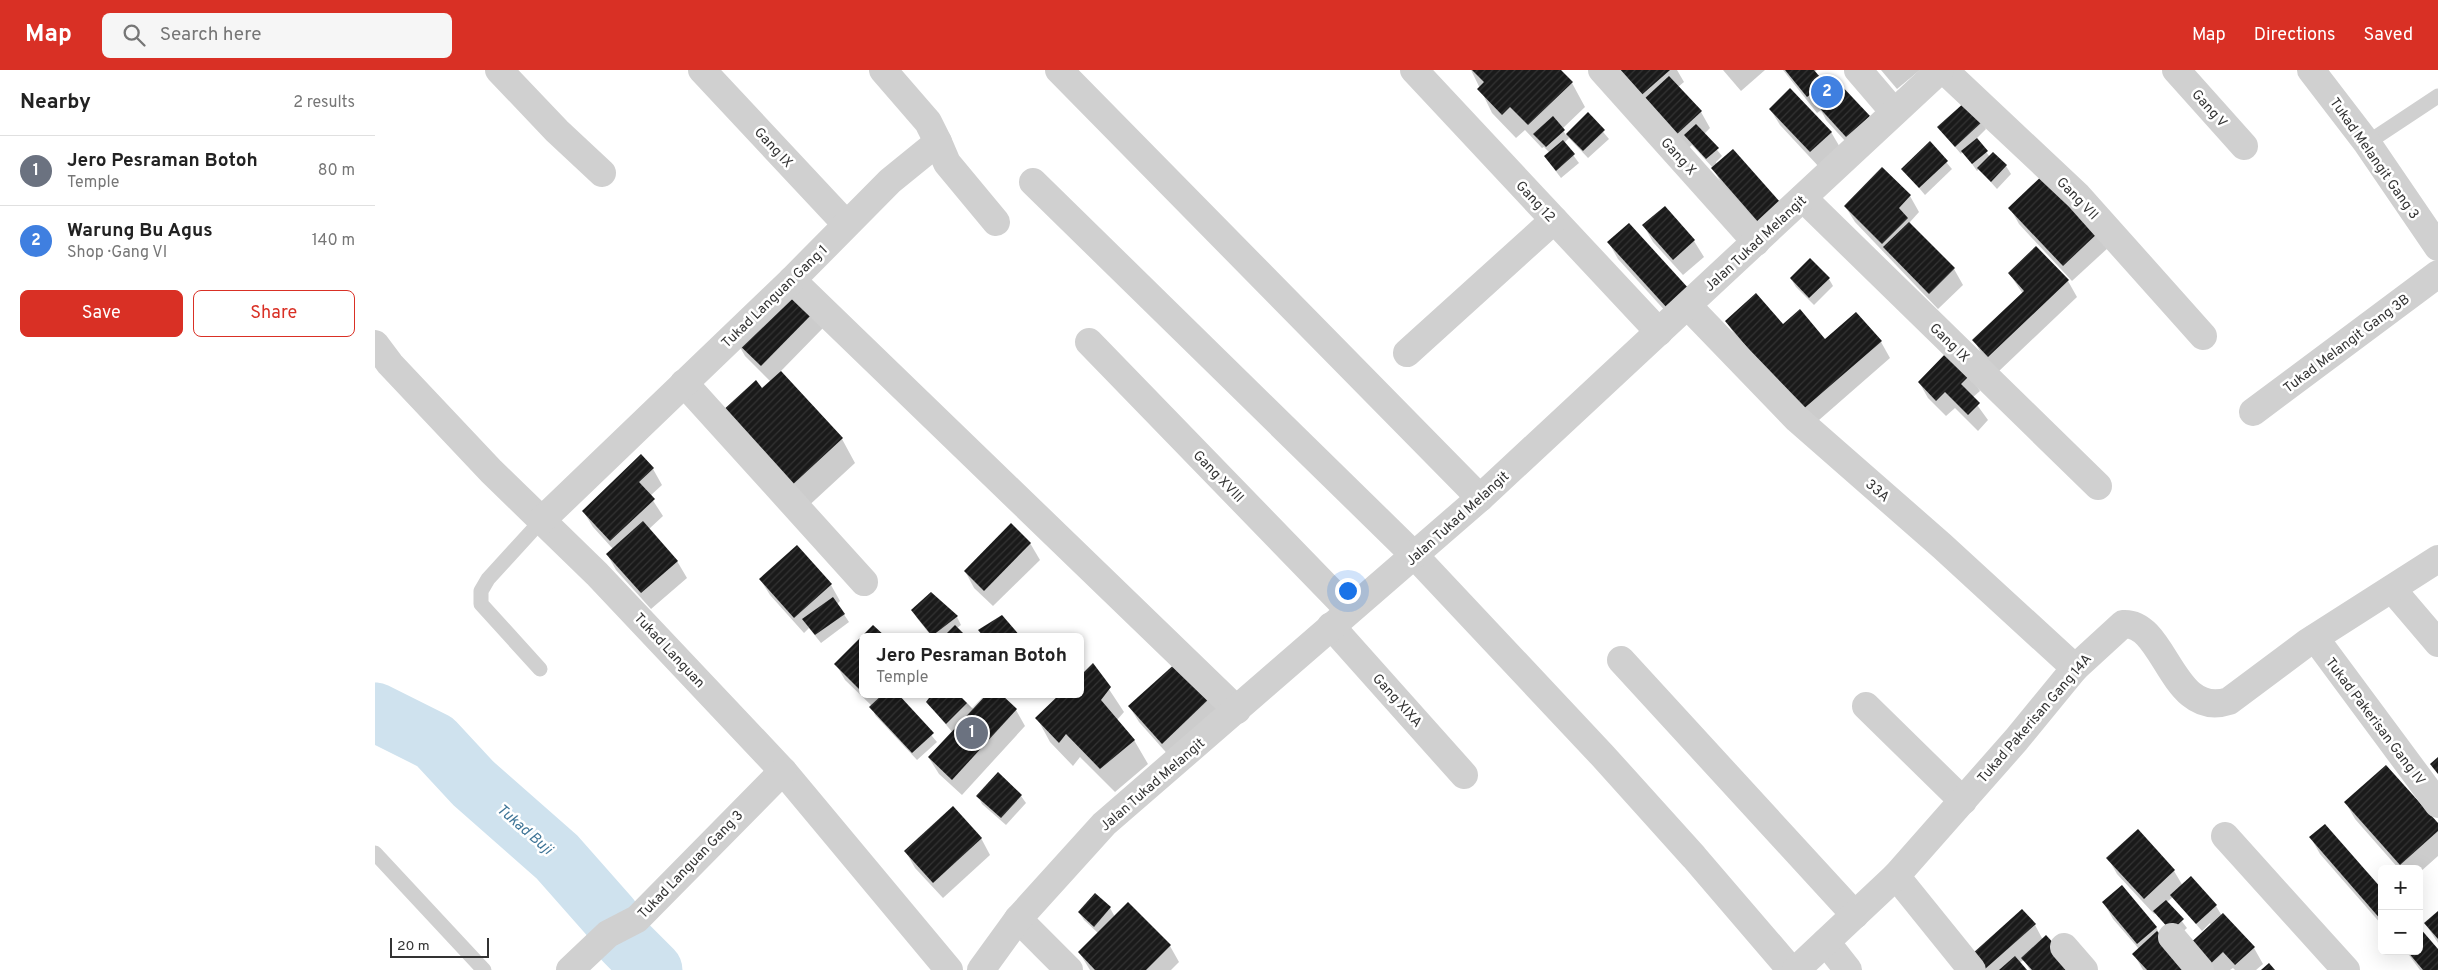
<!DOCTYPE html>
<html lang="en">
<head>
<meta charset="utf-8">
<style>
	:root { --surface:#fff; --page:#f6f6f6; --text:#222; --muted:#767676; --line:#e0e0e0; --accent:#d93025 }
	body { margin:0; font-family:Overpass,sans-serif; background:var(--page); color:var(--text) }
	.controls { position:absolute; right:15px; bottom:15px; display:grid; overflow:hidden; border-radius:8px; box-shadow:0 5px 20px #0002 }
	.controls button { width:45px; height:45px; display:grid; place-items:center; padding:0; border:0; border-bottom:1px solid var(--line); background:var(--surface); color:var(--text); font:25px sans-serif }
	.scale { position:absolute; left:15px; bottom:12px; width:99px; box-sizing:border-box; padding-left:5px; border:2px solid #333; border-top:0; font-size:14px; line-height:18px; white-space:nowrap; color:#333; -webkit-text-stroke:4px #fff; paint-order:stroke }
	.you { position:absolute; left:972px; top:520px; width:18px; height:18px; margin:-12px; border:4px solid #fff; border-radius:50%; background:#1a73e8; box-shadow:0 0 0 8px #1a73e833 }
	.badge { display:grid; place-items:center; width:32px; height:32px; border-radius:50%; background:var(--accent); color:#fff; font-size:16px; font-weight:700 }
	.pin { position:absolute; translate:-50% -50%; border:2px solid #fff; box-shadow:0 1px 5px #0006 }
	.popup { position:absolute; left:484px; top:563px; width:225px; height:65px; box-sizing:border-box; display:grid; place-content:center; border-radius:8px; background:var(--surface); filter:drop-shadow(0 1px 4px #0005); font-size:16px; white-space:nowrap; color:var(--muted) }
	.popup b { font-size:19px; color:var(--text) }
	.popup::after { content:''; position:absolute; left:50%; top:100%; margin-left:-10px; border:10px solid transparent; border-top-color:var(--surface) }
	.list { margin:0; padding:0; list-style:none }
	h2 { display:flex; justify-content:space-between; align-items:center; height:65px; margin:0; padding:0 20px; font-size:21px }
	h2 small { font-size:16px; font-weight:400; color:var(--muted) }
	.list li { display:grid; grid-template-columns:32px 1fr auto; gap:15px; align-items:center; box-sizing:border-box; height:70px; padding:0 20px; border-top:1px solid var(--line) }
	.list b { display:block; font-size:19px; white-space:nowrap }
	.list p { margin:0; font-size:16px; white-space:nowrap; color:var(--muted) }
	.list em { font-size:16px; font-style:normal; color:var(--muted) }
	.actions { display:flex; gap:10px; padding:15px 20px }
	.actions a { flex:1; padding:11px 0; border:1px solid var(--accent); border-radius:8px; text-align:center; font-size:18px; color:var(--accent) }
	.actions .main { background:var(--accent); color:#fff }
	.icon { flex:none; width:28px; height:28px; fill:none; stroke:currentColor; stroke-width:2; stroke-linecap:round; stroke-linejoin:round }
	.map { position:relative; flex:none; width:2063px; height:900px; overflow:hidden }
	header { display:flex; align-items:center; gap:30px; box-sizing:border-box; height:70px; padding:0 25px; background:var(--accent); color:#fff }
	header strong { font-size:24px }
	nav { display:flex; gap:28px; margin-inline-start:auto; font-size:18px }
	.search { width:350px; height:45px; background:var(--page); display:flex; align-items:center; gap:12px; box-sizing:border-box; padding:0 18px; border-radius:8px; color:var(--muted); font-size:19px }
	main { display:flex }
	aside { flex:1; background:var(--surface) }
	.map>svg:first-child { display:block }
	.shadow { fill:#0003 }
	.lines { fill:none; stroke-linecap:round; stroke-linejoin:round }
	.river { stroke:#cfe2ee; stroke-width:59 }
	.building { fill:url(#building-hatch) }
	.lane { stroke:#d0d0d0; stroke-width:15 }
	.street { stroke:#d0d0d0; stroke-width:28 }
	.labels { text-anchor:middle; stroke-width:5; stroke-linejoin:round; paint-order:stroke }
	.street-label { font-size:14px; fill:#333; stroke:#fff }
	.water-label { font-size:15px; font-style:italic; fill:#3f7597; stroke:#fff }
</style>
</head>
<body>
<header>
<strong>Map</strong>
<div class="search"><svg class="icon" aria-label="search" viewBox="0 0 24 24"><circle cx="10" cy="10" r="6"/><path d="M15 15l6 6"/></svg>Search here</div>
<nav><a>Map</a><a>Directions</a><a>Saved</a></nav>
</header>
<main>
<aside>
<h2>Nearby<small>2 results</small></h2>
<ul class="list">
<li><span class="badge" style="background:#6b7280">1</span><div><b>Jero Pesraman Botoh</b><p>Temple</p></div><em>80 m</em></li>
<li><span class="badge" style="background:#3f7fe0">2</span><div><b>Warung Bu Agus</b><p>Shop · Gang VI</p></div><em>140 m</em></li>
</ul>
<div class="actions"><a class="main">Save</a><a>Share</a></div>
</aside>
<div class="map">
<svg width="2063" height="900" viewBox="0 0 2063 900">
	<defs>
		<pattern id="building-hatch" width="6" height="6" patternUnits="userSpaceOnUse" patternTransform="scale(1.25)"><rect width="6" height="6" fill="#1a1a1a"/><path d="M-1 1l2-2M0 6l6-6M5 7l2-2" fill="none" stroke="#333"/></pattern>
	</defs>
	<rect width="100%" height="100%" fill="#fff"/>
	<g class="shadow">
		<path d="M1096,0H1184L1197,13L1210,37L1187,59L1191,65L1213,44L1234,69L1213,88L1194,68L1189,73L1204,93L1186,108L1170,87L1175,83L1169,77L1167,78L1150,60L1141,68L1117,43Z"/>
		<path d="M1238,0H1302L1309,12L1303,17L1326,42L1335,58L1329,64L1347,86L1341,92L1342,94L1358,80L1394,169L1347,115L1338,98L1317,75L1311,80Z"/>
		<path d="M1348,0H1390L1366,21Z"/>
		<path d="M1408,0H1442L1439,2L1454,23L1494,47L1503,63L1481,83L1451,50L1446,40L1442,43Z"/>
		<path d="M1506,0H1545L1522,19Z"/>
		<path d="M1395,39L1456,62L1466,79L1445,98L1405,55Z"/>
		<path d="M1607,52L1611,59L1601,69L1615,87L1618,84L1631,96L1636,104L1622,119L1604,99L1602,101L1588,81L1586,84L1564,58Z"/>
		<path d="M1555,73L1577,99L1550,125L1528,99Z"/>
		<path d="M1507,99L1535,126L1544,142L1535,152L1536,155L1579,199L1588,215L1563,239L1480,152L1470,136Z"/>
		<path d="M1671,104L1734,177L1697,211L1644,154L1635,138Z"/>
		<path d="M1290,138L1319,171L1329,187L1308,205L1278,172L1269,156Z"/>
		<path d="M1254,155L1303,255L1243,189L1234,173Z"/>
		<path d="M1634,203L1693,211L1702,227L1623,302L1608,287L1599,270L1648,224Z"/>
		<path d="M1416,209H1454L1458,216L1439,235L1421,217Z"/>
		<path d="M416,219L448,258L405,302L467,369L480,393L428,441L360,367L387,319L396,312L370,286L361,270Z"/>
		<path d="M1351,251L1408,256L1450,271L1506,272L1515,288L1436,357L1361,267Z"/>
		<path d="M1595,305L1605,321L1597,328L1613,350L1603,361L1580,338L1571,346L1553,328L1544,312Z"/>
		<path d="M278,399L287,415L275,426L288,446L274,459L302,491L312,508L276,539L241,500L232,484L238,479L218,457L208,441Z"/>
		<path d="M655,473L665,490L618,536L599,518L590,501Z"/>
		<path d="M385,509L456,515L465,531L462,534L474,552L446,573L434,558L429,563L395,525Z"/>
		<path d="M556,523L582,547L586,555L582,558L590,567H557L542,548L538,541Z"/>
		<path d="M488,567V624H522L562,672L542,690L500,645L497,636L470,610L461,594Z"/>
		<path d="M718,595L749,642L742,650L759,670L773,694L740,722L705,687L698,696L675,672L662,648L706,624V607Z"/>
		<path d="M559,624H595L590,628L599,640H641L650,656L587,725L564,704L554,688L578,663L552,632Z"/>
		<path d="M836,627L846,643L797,689L764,652L754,636Z"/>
		<path d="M603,726H646L651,733L631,755L607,734Z"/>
		<path d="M1971,733L2063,755V786L2044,803V799H2024L1980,749Z"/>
		<path d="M606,768L615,785L568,828L540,798L531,782Z"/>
		<path d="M1936,768L2007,821V855L1945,784Z"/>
		<path d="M1733,788L1799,801L1808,816L1841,836L1847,846L1879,878L1888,894L1881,900H1860L1858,898L1855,900H1826L1836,855L1835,853L1827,861L1798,827L1792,832L1812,858L1801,868L1781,843L1779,844L1742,804Z"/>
		<path d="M720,825L735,838L740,847L795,876L804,892L796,900H715L704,882L723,863L709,850L704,842Z"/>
		<path d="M1729,833L1781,857L1787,869L1815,900H1768L1759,884L1764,879L1738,849Z"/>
		<path d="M2063,842V873L2050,853Z"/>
		<path d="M1660,855L1668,870L1701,900H1655L1649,890L1644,893L1650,900H1607Z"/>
		<path d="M2031,881H2063V900H2045Z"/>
	</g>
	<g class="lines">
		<path class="river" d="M0,642L60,672L98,713L182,787L235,847L250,872L278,900"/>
	</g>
	<g class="building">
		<path d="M1097,0H1186L1198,12L1153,55L1135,37L1127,45L1102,19L1109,12Z"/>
		<path d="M1237,0H1295L1262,29Z"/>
		<path d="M1410,0H1439L1450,13L1432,27Z"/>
		<path d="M1294,6L1327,41L1301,65L1268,30Z"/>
		<path d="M1463,12L1495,46L1471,67L1440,33Z"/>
		<path d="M1415,18L1457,62L1435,82L1394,39Z"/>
		<path d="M1590,32L1608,51L1580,77L1562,57Z"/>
		<path d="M1213,42L1230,60L1208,81L1191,64Z"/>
		<path d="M1178,46L1190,60L1171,77L1158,64Z"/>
		<path d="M1321,54L1344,78L1331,89L1309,65Z"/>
		<path d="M1602,68L1613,81L1597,94L1586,81Z"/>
		<path d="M1188,70L1200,84L1181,101L1169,86Z"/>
		<path d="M1555,71L1573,91L1544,118L1526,99Z"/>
		<path d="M1358,79L1406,133L1384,153L1336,98Z"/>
		<path d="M1618,82L1632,95L1616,112L1602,98Z"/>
		<path d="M1507,97L1536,125L1524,138L1533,148L1507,174L1469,136Z"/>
		<path d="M1671,102L1726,160L1688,196L1633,138Z"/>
		<path d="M1290,136L1320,170L1298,190L1267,155Z"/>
		<path d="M1534,152L1580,198L1554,224L1508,177Z"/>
		<path d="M1254,153L1315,220L1293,239L1232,172Z"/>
		<path d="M1661,176L1694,210L1613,287L1597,270L1649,221L1633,203Z"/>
		<path d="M1435,188L1455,208L1434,228L1415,208Z"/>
		<path d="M416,217L440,241L386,296L359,270Z"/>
		<path d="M1381,223L1408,254L1425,239L1450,269L1481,242L1507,271L1426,341L1350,251Z"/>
		<path d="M1573,281L1596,304L1586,314L1605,333L1593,345L1570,322L1561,331L1543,312Z"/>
		<path d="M406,301L468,368L414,418L345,343L381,310L387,318Z"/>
		<path d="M266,384L279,398L264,412L280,429L235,471L207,441Z"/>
		<path d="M268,451L303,491L266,523L231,484Z"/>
		<path d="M636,453L656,473L609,521L589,501Z"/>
		<path d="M422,475L457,514L419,548L384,509Z"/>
		<path d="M556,522L583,546L557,566L536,540Z"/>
		<path d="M458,527L470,544L440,565L427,549Z"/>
		<path d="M627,545L646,567H609L603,560Z"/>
		<path d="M498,555L511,567H488V623L459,594Z"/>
		<path d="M580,555L592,567H568Z"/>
		<path d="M802,592L837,626L787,674L753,636Z"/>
		<path d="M718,593L736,617L726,630L760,670L725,699L691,664L684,673L660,648L685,624H706V605Z"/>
		<path d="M508,624H523L559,663L537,683L494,637Z"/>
		<path d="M557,624H587L595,630L571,654L551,632Z"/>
		<path d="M612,624H626L642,639L577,710L553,687Z"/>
		<path d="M2063,687V704L2055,694Z"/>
		<path d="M2011,695L2063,753V761L2025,795L1969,732Z"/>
		<path d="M623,702L647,725L626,748L601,726Z"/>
		<path d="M578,736L607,768L558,813L529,781Z"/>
		<path d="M1950,754L2007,819V851L1934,767Z"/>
		<path d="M1763,759L1800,800L1769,829L1731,788Z"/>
		<path d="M1816,806L1842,835L1821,854L1795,825Z"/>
		<path d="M1747,815L1782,857L1762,874L1727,832Z"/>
		<path d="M720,823L736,837L719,857L703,842Z"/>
		<path d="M1791,830L1809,849L1796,861L1778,841Z"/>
		<path d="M753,832L796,875L771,900H720L703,882Z"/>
		<path d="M1647,839L1661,854L1610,899L1597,884Z"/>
		<path d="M2063,841V869L2049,853Z"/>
		<path d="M1848,843L1880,877L1860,895L1848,882L1830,899L1810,878Z"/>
		<path d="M2044,857L2063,879V900H2048L2032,881H2044Z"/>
		<path d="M1782,861L1817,900H1772L1757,884Z"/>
		<path d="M1671,865L1703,900H1657L1646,888Z"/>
		<path d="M1640,886L1652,900H1624Z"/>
		<path d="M1894,893L1900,900H1886Z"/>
	</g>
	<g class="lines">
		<g class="lane">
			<path d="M1992,73L2063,26"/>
			<path d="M165,599L106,534V521L113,509L166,451"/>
			<path d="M0,783L109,900"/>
		</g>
		<g class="street">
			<path d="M124,0L182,61L227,103"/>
			<path d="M327,0L471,154"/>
			<path d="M508,0L553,52L563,72"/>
			<path d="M684,0L1105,428"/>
			<path d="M1039,0L1284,262"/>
			<path d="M1227,0L1381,172"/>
			<path d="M1483,0L1519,42"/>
			<path d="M1569,0L1703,126L1828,266"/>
			<path d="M1801,0L1869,76"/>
			<path d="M1936,0L1992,73L2063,177"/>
			<path d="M658,112L1040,486L1227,685L1319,787L1416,900"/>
			<path d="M1428,128L1723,416"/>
			<path d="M417,210L862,640"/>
			<path d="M1313,236L1422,349L1567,476L1700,598"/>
			<path d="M714,272L974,540"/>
			<path d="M0,274L15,294L116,401L222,504L408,701L574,900"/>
			<path d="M1032,283L1179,150"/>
			<path d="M309,313L489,512"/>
			<path d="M1878,342L2063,204"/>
			<path d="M166,451L417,210L515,111L563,72L572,93L621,152"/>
			<path d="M2017,519L2063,573"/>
			<path d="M956,556L1089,705"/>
			<path d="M1940,568L2063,734"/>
			<path d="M1246,590L1480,845"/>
			<path d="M1491,636L1588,731"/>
			<path d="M1850,766L1971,900"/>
			<path d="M1521,806L1597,900"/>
			<path d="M643,849L694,900"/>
			<path d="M1797,867L1825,900"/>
			<path d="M1451,872L1473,900"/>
			<path d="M1689,877L1709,900"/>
			<path d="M195,900L233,864L262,849L408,701"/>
			<path d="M606,900L643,849L729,754L1105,428L1565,0"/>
			<path d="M1421,900L1521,806L1641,670L1700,598L1748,554C1791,551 1796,650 1854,631L1933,572L2063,489"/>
		</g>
	</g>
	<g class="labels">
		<g class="street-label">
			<text transform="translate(1835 38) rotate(48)" y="5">Gang V</text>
			<text transform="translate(399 77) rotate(47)" y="5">Gang IX</text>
			<text transform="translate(1304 86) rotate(48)" y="5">Gang X</text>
			<text transform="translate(2000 88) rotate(55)" y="5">Tukad Melangit Gang 3</text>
			<text transform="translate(1703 128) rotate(46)" y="5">Gang VII</text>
			<text transform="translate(1161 131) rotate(47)" y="5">Gang 12</text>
			<text transform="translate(1380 173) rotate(-43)" y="5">Jalan Tukad Melangit</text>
			<text transform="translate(399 226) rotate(-44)" y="5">Tukad Languan Gang 1</text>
			<text transform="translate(1575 272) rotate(44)" y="5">Gang IX</text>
			<text transform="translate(1971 273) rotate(-37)" y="5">Tukad Melangit Gang 3B</text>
			<text transform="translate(844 406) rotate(46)" y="5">Gang XVIII</text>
			<text transform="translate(1503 420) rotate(41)" y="5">33A</text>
			<text transform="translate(1082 448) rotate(-42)" y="5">Jalan Tukad Melangit</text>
			<text transform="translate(295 580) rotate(47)" y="5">Tukad Languan</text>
			<text transform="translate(1023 630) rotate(48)" y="5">Gang XIXA</text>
			<text transform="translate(1659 648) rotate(-49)" y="5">Tukad Pakerisan Gang 14A</text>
			<text transform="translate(2001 651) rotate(53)" y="5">Tukad Pakerisan Gang IV</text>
			<text transform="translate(777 714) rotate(-41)" y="5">Jalan Tukad Melangit</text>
			<text transform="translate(315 794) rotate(-46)" y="5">Tukad Languan Gang 3</text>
		</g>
		<g class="water-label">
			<text transform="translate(150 759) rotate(41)" y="5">Tukad Buji</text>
		</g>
	</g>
</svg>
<div class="controls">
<button>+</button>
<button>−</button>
</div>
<div class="scale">20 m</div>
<div class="you"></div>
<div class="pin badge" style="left:597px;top:663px;background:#6b7280">1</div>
<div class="popup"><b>Jero Pesraman Botoh</b>Temple</div>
<div class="pin badge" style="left:1452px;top:22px;background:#3f7fe0">2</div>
</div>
</main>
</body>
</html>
